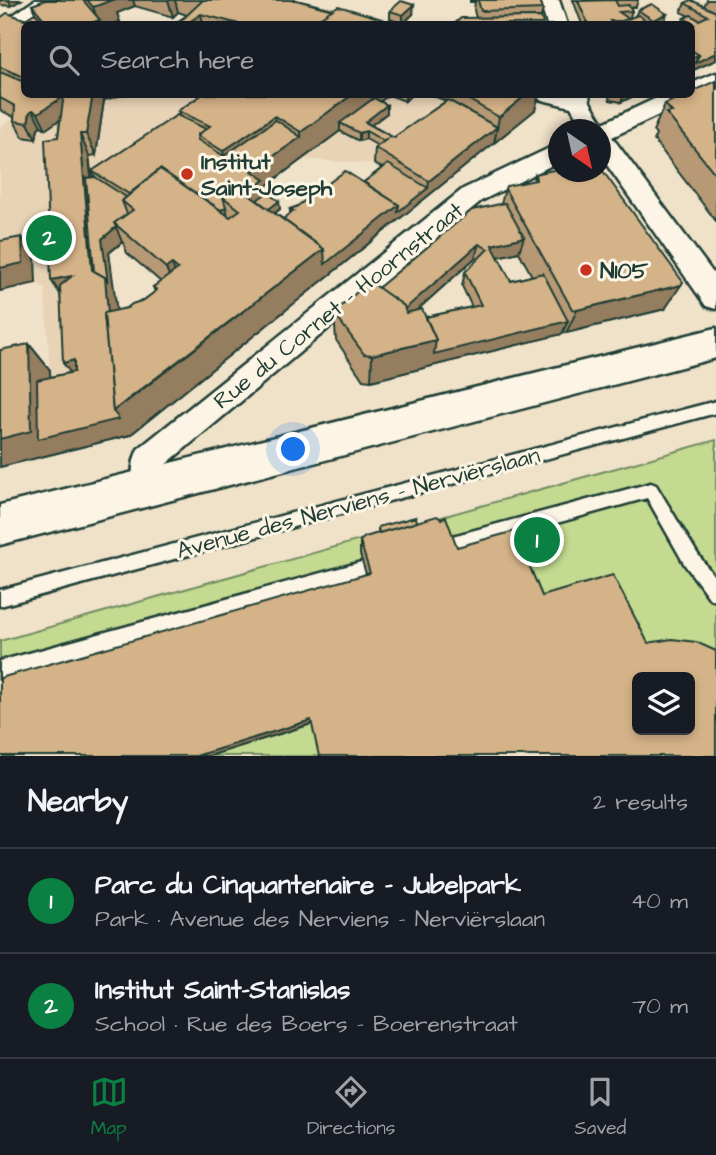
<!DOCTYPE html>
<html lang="en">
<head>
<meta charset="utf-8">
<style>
	:root { --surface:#171b24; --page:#242831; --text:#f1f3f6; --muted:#9ea1a6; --line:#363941; --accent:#0b8043 }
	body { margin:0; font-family:"Architects Daughter",sans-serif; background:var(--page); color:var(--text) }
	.controls { position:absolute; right:21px; bottom:21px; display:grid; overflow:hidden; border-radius:10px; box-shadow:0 4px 10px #0003 }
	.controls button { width:63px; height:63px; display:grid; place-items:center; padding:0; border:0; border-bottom:2px solid var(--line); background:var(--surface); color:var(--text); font:35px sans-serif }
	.compass { position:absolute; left:548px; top:119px; width:63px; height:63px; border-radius:50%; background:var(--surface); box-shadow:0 4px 10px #0003; rotate:146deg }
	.you { position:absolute; left:294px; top:450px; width:24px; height:24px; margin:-18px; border:5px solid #fff; border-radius:50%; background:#1a73e8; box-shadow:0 0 0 10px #1a73e833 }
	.badge { display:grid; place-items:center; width:46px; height:46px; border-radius:50%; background:var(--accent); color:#fff; font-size:23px; font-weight:700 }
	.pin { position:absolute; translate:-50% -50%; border:4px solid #fff; box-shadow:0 2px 7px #0006 }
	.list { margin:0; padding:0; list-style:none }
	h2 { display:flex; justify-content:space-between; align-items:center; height:91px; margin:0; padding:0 28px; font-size:30px }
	h2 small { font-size:23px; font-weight:400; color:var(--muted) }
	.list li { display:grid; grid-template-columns:46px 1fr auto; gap:21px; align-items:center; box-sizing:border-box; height:105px; padding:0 28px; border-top:2px solid var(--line) }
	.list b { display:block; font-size:26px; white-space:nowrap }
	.list p { margin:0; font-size:23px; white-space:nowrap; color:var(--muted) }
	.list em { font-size:23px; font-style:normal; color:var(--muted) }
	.icon { flex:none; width:38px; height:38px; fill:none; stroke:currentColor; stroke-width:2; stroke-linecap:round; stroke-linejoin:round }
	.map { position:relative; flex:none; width:716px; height:756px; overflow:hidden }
	.search { position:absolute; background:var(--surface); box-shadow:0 4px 10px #0003; left:21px; right:21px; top:21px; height:77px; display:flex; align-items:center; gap:18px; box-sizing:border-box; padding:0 24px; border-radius:10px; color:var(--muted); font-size:26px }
	.sheet { height:301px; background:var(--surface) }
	nav { display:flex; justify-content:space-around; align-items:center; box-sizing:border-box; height:98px; border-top:2px solid var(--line); background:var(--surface); font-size:19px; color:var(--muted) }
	nav a { display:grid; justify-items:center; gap:4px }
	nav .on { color:var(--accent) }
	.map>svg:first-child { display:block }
	.built { fill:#e8d3b6 }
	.green { fill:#c3da90; stroke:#718c62; stroke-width:2; fill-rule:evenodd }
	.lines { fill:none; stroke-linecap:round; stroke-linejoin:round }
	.service-casing { stroke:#1f3d34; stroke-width:5 }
	.minor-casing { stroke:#1f3d34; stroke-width:5 }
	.tertiary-casing { stroke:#1f3d34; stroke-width:5 }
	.service { fill:#fcf5e5; fill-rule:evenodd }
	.minor { fill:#fcf5e5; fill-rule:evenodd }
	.tertiary { fill:#fcf5e5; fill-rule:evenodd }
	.wall { fill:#b79a75; stroke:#1f3d34; stroke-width:2; fill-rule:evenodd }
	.shaded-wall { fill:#957d5f; stroke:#1f3d34; stroke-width:2 }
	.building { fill:#d5b388; stroke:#1f3d34; stroke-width:2; fill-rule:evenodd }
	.poi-dot { fill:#c8321e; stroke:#fcf5e5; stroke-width:2.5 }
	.labels { text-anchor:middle; stroke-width:6; stroke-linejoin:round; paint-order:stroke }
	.poi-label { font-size:23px; font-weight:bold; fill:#1f3d34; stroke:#fcf5e5; text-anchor:start }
	.street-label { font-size:23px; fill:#1f3d34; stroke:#fcf5e5 }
</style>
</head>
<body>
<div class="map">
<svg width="716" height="756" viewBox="0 0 716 756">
	<rect width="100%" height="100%" fill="#f0e1c9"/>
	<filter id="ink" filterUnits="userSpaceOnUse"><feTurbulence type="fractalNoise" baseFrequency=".0143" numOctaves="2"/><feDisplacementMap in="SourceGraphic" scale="14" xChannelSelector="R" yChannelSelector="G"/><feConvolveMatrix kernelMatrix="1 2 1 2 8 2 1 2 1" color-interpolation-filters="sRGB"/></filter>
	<g filter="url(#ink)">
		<path class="built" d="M505,94L535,110L442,185L389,153L374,164L303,159L257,192H102V289L115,296L130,435L51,397L45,288L36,283L0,291V127L15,117L36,139L38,128L41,126L46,129L75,109L102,121L104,100L112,95Z"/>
		<path class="green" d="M716,440V756H0V641ZM637,677H690V730H637Z"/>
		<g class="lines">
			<g class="service-casing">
				<g id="service">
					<path d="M716,401V413L0,606V590Z"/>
					<path d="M651,483L656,485L697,553L716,579V601L710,599L685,565L647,498L445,554L439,552L437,546L439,540L445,538Z"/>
					<path d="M365,561L371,563L373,569L371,575L365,577L0,679V661Z"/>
				</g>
			</g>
			<g class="minor-casing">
				<g id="minor">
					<path d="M35,0H58L7,37L0,39V24Z"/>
					<path d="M539,0H559L567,24H547Z"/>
					<path d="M716,73V88L612,137L716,277V309L706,306L600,155V130H584L571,107L538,99L535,94H589L590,102L603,123L665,94H692V83Z"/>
					<path d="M558,144V162L481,201L165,465V485L161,496L149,500L137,496C131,481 131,464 138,449L463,189Z"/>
				</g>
			</g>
			<g class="tertiary-casing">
				<path id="tertiary" d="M716,328V358L0,545V505Z"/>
			</g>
			<use href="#service" class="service"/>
			<use href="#minor" class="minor"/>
			<use href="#tertiary" class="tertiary"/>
		</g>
		<g class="wall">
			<path d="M0,0H21L11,6L0,5Z"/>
			<path d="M46,0H296L397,24H174L187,15L178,12L173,17L135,6L117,13L120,22L113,24H24V94H102L104,100L96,155L89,156L92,178L95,177L92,171L179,115L178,111L203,94H412L405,101L389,95L380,101L387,113L371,125L394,138L446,101L429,94H539L535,110L130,435L0,467L29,344L50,370V377L70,373L60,294L51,280L58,137L60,119L46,129L41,126L38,128L36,139L23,137L14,121V117L0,110V18L24,20L35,13L32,5ZM340,131L359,141L366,139L378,146L375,148L374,164L382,168L364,182L290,209V214L283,219L275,213L280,209L267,193L266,186ZM123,242L127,253L161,282L153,287L155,292L144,300L127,308L116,311L109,253Z"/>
			<path d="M470,0H540L543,9L541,17L476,18L474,10L475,2H470Z"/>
			<path d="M573,0H638L636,7H630L632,11L629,19L635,16L638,10L664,22L658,24H582Z"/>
			<path d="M707,0H716V60L691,71V24H674L682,23L684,18L689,16L681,12L685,3L704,6Z"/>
			<path d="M390,11L413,14L403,24L390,19Z"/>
			<path d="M716,81V221L654,140L656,135L653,131L665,104Z"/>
			<path d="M608,94H638L621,102L610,100Z"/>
			<path d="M535,174L665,309L566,333L563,332L562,334L371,381L363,380L336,340L334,313L378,288L501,204L505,189L533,181ZM519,252L532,276L511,281L498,257ZM475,258L478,260L465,272L462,286L472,307L426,317L417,310Z"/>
			<path d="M416,517L312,724L209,756H0L366,574L360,554V541L378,533V527Z"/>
		</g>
		<g class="shaded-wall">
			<path d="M9,0H21L11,6Z"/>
			<path d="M108,0H133L135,6L117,13L120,22L113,24H87L98,21L93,7Z"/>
			<path d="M168,0H175L178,12L173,17Z"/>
			<path d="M414,5L413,14L403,24V15Z"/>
			<path d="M201,14L203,24H186Z"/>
			<path d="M667,14L664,22L658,24H651L653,20Z"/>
			<path d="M716,53V60L691,71V58L699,55Z"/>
			<path d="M90,94H102L104,100L96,155L86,134Z"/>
			<path d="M103,94H126L105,100Z"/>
			<path d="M353,94L389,95L347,126L340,123V131L266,186L268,201L240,210L252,171L301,137V132Z"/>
			<path d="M405,94H412L405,101Z"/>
			<path d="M527,94H539L535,110L494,143L499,117Z"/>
			<path d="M624,94H638L621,102Z"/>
			<path d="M63,97L70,113L46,129L38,113Z"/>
			<path d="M387,105V113L365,130V122Z"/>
			<path d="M33,110L41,126L38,128L36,139L28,123L30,112Z"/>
			<path d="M275,116L278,142L229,177L223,151Z"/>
			<path d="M497,127L494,143L130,435L0,467V439L29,344L50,370L52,435L113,411L102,239L116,227L122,242L109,253L115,296L126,402L324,249L428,188L429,181Z"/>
			<path d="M366,131V139L359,141V133Z"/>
			<path d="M80,134L89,156L101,279L92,270Z"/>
			<path d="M279,201L280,209L257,226L255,219Z"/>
			<path d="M226,207L230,225L215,214Z"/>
			<path d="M22,237L35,257L36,283L0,291V268Z"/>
			<path d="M524,237L519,252L488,259L492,245Z"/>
			<path d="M479,244L475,258L395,330L396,316Z"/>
			<path d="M172,264L182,293L177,297L166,268Z"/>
			<path d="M72,276L64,299L51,280Z"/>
			<path d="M681,285L665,309L566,333L577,310Z"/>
			<path d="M568,321L562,334L371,381L372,355L436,340Z"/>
			<path d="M74,360L76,380L63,363Z"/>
			<path d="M311,720L314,723L209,756H196Z"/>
		</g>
		<g class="building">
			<path d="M46,0H83L100,20L87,24H48L32,5Z"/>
			<path d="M87,0H113L93,7Z"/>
			<path d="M203,0H296L333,10L310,24H239L201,14L186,24H174L184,18Z"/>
			<path d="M478,0H540L543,9L481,11Z"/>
			<path d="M615,0L618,6L629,5L632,11L619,12L629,19L621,22L620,21H610L612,24H588L578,1Z"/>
			<path d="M691,0L716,12V53L695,63L699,55L691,50V25L694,24L684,18L691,15L699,20L708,16L685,3Z"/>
			<path d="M401,1L414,5L403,15L390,11Z"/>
			<path d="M652,4L667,14L653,20L638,10Z"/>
			<path d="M338,6L369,15L397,24H310Z"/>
			<path d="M7,13L38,24H24V77L0,67V18Z"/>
			<path d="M35,13L45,24H38L24,20Z"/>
			<path d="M638,15L652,24H614Z"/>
			<path d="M541,17L543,24H454L461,18Z"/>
			<path d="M679,22L684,24H674Z"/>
			<path d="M691,50L699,55L691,58Z"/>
			<path d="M0,72L24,82V94H56L63,97L38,113L33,110L30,112L28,123L14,121L15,106L0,98Z"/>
			<path d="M716,81V175L666,113L672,112L665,104L686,94H691V92Z"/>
			<path d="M64,94H93L86,134H80L92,270L105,277L108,313H104L113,411L119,419L38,439L37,380L74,372V360L63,363L60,286L72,276L51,280L45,139L58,137Z"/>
			<path d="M203,94H353L301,132L275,116L223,151L197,135L210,126L178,111Z"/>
			<path d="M459,94H527L499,117Z"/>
			<path d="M374,98L387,105L365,122L394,138L390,137L384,141L366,131L359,133L340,123Z"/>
			<path d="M448,100L497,127L429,181L375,148L390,137L396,138L394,137Z"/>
			<path d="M177,115L206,129L197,135L198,140L224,156L276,120L301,137L252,171L265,180L246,192L238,187L223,197L226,207L221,210L160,169L129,194L92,171Z"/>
			<path d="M388,164L428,188L398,212L399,205L364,182Z"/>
			<path d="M600,167L683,282L681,285L577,310L572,309L505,189L506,186L536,180L535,174L558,169V172H600Z"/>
			<path d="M160,169L230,217L240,210L223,197L238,187L324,249L113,411L104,313L127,308L132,304L144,300L157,290L153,287L178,269L172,264L166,268L114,223L133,210L122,201Z"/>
			<path d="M345,171L399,205L325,264L324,249L283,219L294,211L290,209L296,207Z"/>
			<path d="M95,177L126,197L122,201L127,214L114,223L116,227L102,239L108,282L105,277L94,271L86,178Z"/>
			<path d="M267,193L279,201L269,209L257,200Z"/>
			<path d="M505,203L524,237L492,245L511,281L543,273L568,321L434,354L436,340L426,317L481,305L465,272L488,249L479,244L405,309L404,306L378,288L472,210Z"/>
			<path d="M22,237L23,263L0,268V241Z"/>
			<path d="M369,281L404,306L406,313L422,309L436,340L372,355L364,354L334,313Z"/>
			<path d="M29,344L31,431L0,439V350Z"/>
			<path d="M437,516L441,519L446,517L457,547L515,531L542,596L613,575L648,643L672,639L696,642L716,651V756H319L311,720L196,756H0V678L370,573L360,541L365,537ZM637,677H690V730H637Z"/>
			<path d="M416,517L417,522L379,533L378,527Z"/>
		</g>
	</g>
	<g class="poi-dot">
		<circle cx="187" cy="174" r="7"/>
		<circle cx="586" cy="270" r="7"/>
	</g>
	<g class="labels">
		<g class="poi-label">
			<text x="201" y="169">Institut<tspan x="201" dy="26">Saint-Joseph</tspan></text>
			<text x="600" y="278">N105</text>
		</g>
		<g class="street-label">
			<text transform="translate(338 305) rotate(-39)" y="8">Rue du Cornet - Hoornstraat</text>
			<text transform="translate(358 502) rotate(-15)" y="8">Avenue des Nerviens - Nerviërslaan</text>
		</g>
	</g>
</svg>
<div class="controls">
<button><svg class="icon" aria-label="layers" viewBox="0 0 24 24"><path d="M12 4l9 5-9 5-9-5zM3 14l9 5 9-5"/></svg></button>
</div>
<svg class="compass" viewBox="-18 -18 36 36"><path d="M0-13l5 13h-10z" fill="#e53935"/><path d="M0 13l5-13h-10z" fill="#9ea1a6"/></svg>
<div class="you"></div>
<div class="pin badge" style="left:537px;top:540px">1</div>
<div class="pin badge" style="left:49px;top:238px">2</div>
<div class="search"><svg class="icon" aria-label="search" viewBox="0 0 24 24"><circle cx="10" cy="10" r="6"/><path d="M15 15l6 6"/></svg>Search here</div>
</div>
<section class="sheet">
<h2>Nearby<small>2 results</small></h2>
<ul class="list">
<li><span class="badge">1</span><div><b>Parc du Cinquantenaire - Jubelpark</b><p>Park · Avenue des Nerviens - Nerviërslaan</p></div><em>40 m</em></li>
<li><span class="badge">2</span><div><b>Institut Saint-Stanislas</b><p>School · Rue des Boers - Boerenstraat</p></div><em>70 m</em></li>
</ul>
</section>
<nav>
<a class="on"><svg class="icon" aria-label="map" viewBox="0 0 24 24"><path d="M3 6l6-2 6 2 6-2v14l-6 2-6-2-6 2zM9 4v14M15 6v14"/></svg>Map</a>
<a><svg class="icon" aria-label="directions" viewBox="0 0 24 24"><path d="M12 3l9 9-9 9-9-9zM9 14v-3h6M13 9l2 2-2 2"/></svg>Directions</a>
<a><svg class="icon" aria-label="saved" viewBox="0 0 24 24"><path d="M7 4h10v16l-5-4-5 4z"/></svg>Saved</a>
</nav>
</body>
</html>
